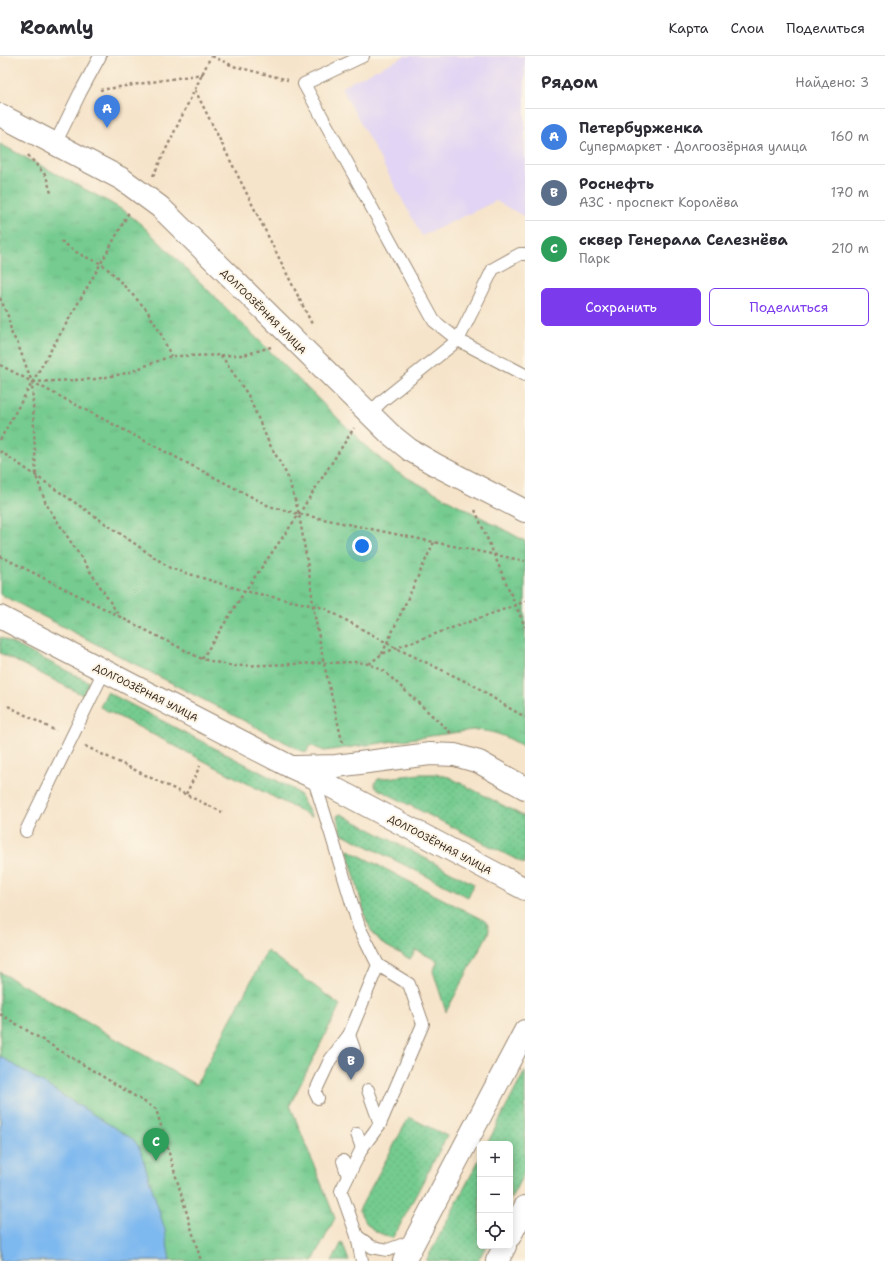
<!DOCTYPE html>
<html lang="ru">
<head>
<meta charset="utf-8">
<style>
	:root { --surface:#fff; --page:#f2f2f3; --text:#2b2b33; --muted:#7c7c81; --line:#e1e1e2; --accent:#7c3aed }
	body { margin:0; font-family:"Shantell Sans",sans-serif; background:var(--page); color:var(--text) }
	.controls { position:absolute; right:12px; bottom:12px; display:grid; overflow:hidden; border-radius:6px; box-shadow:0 2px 10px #0003 }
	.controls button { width:36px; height:36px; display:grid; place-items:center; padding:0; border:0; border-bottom:1px solid var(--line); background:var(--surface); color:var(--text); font:20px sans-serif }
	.you { position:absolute; left:362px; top:490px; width:14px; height:14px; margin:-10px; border:3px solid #fff; border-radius:50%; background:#1a73e8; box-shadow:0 0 0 6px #1a73e833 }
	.badge { display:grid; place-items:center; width:26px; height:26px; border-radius:50%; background:var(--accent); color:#fff; font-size:13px; font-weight:700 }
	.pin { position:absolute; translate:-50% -33px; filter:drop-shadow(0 1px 2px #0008) }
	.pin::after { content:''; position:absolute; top:21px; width:14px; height:12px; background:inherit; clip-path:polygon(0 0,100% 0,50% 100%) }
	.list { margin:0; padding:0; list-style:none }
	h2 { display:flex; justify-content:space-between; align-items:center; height:52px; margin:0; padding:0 16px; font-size:17px }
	h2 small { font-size:13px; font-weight:400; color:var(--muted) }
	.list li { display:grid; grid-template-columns:26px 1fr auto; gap:12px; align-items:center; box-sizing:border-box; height:56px; padding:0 16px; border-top:1px solid var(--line) }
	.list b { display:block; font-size:15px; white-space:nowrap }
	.list p { margin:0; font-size:13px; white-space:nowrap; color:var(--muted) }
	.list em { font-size:13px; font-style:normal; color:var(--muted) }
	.actions { display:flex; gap:8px; padding:12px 16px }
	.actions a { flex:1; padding:9px 0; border:1px solid var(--accent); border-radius:6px; text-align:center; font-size:14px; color:var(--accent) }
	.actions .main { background:var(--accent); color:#fff }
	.icon { flex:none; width:22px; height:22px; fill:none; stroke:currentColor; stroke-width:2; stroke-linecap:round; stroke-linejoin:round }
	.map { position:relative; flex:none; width:525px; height:1205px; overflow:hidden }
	header { display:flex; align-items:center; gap:24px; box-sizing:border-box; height:56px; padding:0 20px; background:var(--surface); border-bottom:1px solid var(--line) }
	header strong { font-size:19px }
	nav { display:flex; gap:22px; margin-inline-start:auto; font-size:14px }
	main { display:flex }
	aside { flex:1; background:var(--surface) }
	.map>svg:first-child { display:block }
	.built { fill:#e1d4f4 }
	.grass { fill:url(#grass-dots); stroke:#587a57 }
	.park { fill:url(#park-tufts); stroke:#587a57 }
	.water { fill:#7db8ef; stroke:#5c7186 }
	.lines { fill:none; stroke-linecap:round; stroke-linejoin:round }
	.lane-casing { stroke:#988774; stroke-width:14 }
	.street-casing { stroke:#988774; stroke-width:24 }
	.secondary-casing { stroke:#988774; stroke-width:24 }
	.path { stroke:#988774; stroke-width:2.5; stroke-dasharray:3 3; stroke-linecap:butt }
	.lane { stroke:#fff; stroke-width:12 }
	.street { stroke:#fff; stroke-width:22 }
	.secondary { stroke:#fff; stroke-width:22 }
	.labels { text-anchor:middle; stroke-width:4; stroke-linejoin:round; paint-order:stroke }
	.street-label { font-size:10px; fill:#3b2a1e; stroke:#fcf5e5 }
</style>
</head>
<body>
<header>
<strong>Roamly</strong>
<nav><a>Карта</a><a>Слои</a><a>Поделиться</a></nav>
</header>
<main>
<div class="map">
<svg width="525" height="1205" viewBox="0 0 525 1205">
	<defs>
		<pattern id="grass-dots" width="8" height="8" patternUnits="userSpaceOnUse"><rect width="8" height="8" fill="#75cb90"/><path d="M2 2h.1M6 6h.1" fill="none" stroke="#66ae7c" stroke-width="1.8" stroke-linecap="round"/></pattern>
		<pattern id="park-tufts" width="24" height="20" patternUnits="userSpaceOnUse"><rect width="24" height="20" fill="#75cb90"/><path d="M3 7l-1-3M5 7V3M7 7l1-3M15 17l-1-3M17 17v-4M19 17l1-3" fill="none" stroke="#66ae7c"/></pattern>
	</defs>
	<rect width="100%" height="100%" fill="#fcf5e5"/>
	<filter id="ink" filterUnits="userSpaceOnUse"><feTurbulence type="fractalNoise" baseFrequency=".025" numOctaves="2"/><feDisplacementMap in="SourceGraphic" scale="8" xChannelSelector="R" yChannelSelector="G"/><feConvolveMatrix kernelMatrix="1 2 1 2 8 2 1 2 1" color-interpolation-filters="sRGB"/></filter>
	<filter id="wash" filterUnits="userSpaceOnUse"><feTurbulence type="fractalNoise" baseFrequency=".012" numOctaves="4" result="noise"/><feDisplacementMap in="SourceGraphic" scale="16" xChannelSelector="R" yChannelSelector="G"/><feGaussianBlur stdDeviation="0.9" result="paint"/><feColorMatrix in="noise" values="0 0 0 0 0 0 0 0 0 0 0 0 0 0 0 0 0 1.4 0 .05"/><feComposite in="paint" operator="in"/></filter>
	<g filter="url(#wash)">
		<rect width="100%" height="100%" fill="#f6e4ca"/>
		<path class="built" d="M405,0H525V161L496,145L422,180L341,31Z"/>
		<g class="grass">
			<path d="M0,581L89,626L83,639L0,597Z"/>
			<path d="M107,636L293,733L299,738L312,761L100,651Z"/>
			<path d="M420,718H435L449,721L525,761V808L376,732C374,728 375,726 378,723Z"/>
			<path d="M341,758L474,828L468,841L341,777L337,761L338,759Z"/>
			<path d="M347,793L485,865C489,870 490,872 488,878L446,956L433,915L438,905L416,894L410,903L381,887L372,876L366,863Z"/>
			<path d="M525,1015V1115L510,1144V1088H487Z"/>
			<path d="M409,1061L447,1080L398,1173L392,1182C373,1175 368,1173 359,1154Z"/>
			<path d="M480,1102V1190H486L478,1205H426Z"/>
			<path d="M342,1186L349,1205H332Z"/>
		</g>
		<g class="park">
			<path d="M0,88L109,146L126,156L143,170L371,395L395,415L525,485V691C505,680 496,675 473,674L324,695L310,689L306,697L0,538Z"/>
			<path d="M267,895L340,949L290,1049L335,1162L313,1205H0V916L196,1029Z"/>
		</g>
		<path class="water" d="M0,1000L134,1084L140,1093L165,1174L170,1205H0Z"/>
	</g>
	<g filter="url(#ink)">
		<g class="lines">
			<g class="lane-casing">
				<g id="lane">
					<path d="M363,0L304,28L434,265L458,284L525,319"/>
					<path d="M55,88L80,37L100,0"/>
					<path d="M369,358L382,345L458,284L493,213L520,198H525"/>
					<path d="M313,721L331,778L359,871L378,909L349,979L330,1004L315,1036L318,1042"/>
					<path d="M26,775L104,615"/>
					<path d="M349,979L354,993"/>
					<path d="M368,1034L380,1068"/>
					<path d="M357,1078L362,1092"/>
					<path d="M343,1105L348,1120"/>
					<path d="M357,1180L372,1191L388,1194L415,1184"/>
					<path d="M362,1205L357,1180L341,1135L362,1092L380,1068L423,968L409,928L378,909"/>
				</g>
			</g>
			<g class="street-casing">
				<path id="street" d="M0,59L122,123L160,151L390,378L410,394L436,409L525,455"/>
			</g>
			<g class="secondary-casing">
				<g id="secondary">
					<path d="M0,561L291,711L313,721L525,833"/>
					<path d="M296,711L336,710L430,698L455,699L479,706L525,732"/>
					<path d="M510,1180L525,1151"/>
					<path d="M404,1205L525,975"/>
					<path d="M497,1205L505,1190"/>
				</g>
			</g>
			<g class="path">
				<path d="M212,0L233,10L288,24"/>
				<path d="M100,34L203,18"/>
				<path d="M195,34L313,270"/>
				<path d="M28,99L46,120L51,137"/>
				<path d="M153,120L211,0"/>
				<path d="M0,177H1"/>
				<path d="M61,185L79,198L102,208L111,216L146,253L160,276L171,300"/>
				<path d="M0,242L8,260L12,279L17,286L32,326L36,420L46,448L120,561L202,603L233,610L355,606L369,608L384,615L451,677"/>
				<path d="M221,299L248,339L269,387L287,419L295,444L299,458L311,529L313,550L324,608L343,689"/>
				<path d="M0,309L269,450L299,458L525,505"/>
				<path d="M33,326L96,323L127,317L171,300L244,299L271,291"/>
				<path d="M0,384C42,307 88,233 129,156"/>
				<path d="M0,395L170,512L245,535L324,552L396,592L475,630L504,649L525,661"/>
				<path d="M475,454L525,571"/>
				<path d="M0,500L119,560"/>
				<path d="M382,598L434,486"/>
				<path d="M202,603L245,535L299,458L354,372"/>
				<path d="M369,608L382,598L396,592L516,549L525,545"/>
				<path d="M8,650L56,675"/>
				<path d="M85,690L222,756"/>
				<path d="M186,738L200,710"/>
				<path d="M0,958L156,1053L201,1205"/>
			</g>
			<use href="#lane" class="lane"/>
			<use href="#street" class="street"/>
			<use href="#secondary" class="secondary"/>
		</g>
	</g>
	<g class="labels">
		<g class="street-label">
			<text transform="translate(264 255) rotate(45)" y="4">ДОЛГООЗЁРНАЯ УЛИЦА</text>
			<text transform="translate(146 636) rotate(27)" y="4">ДОЛГООЗЁРНАЯ УЛИЦА</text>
			<text transform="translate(440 788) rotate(28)" y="4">ДОЛГООЗЁРНАЯ УЛИЦА</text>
		</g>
	</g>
</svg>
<div class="controls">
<button>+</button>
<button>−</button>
<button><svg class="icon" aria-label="locate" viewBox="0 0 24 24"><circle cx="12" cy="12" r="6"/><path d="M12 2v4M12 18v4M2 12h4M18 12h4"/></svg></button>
</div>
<div class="you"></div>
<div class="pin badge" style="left:107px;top:72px;background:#3f7fe0">A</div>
<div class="pin badge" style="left:351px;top:1024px;background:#5c6f8a">B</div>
<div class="pin badge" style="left:156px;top:1105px;background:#2e9e5b">C</div>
</div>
<aside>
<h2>Рядом<small>Найдено: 3</small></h2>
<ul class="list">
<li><span class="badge" style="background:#3f7fe0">A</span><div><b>Петербурженка</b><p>Супермаркет · Долгоозёрная улица</p></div><em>160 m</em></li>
<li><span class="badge" style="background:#5c6f8a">B</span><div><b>Роснефть</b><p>АЗС · проспект Королёва</p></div><em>170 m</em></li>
<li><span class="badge" style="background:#2e9e5b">C</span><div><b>сквер Генерала Селезнёва</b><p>Парк</p></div><em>210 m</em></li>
</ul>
<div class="actions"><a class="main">Сохранить</a><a>Поделиться</a></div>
</aside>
</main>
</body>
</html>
